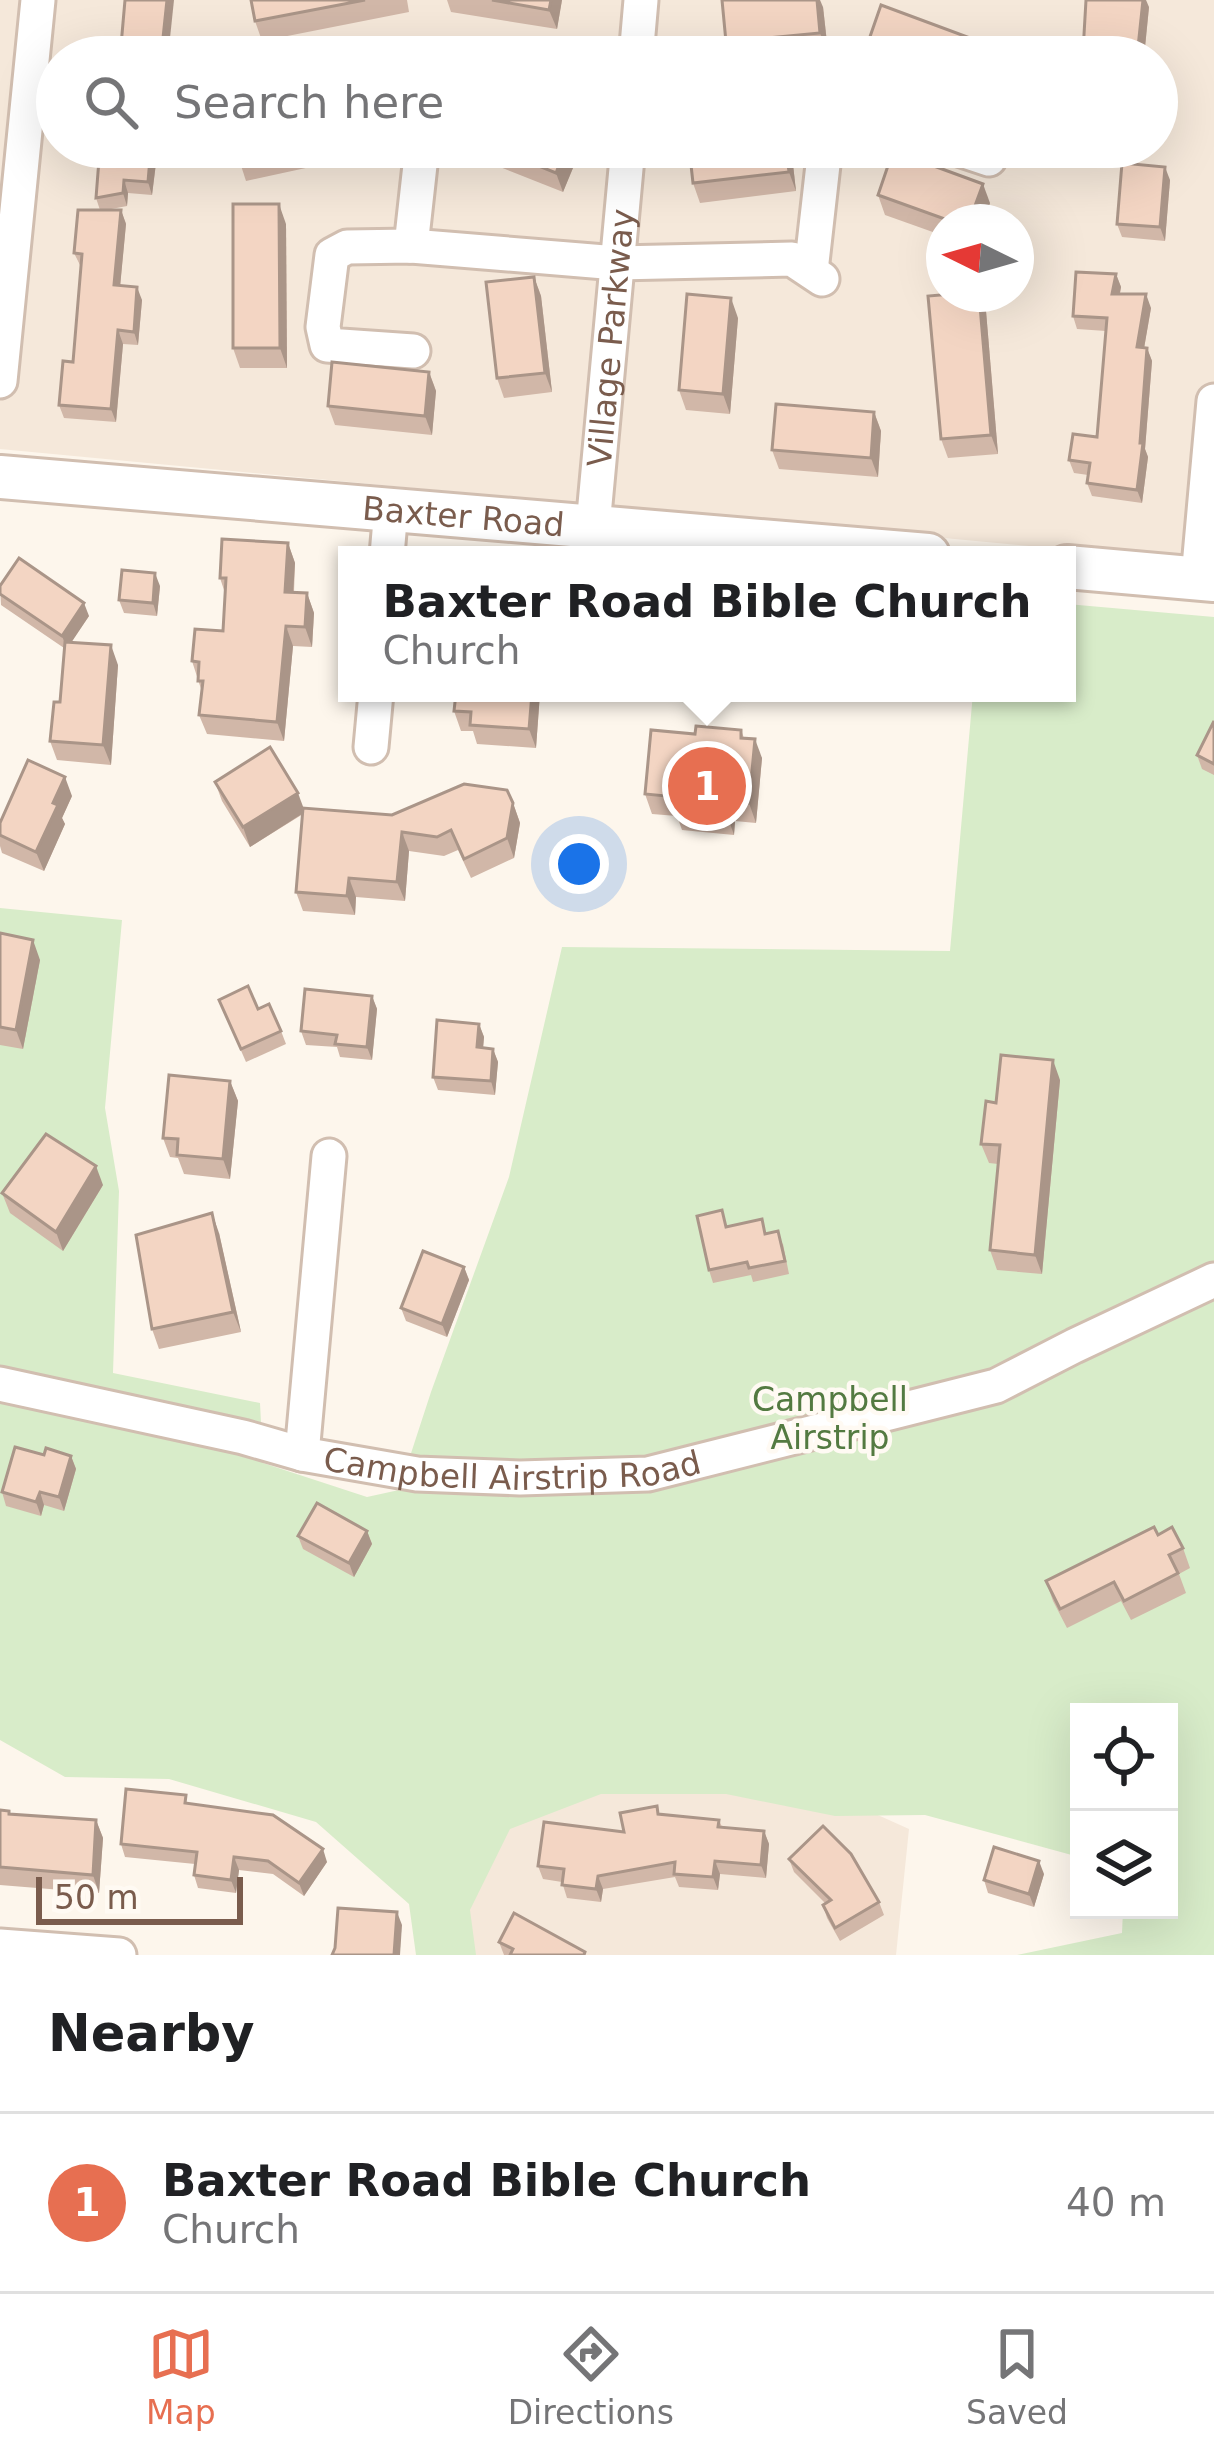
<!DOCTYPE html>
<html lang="en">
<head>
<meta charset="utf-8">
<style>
	:root { --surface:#fff; --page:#f2f2f2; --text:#202124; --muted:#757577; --line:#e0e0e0; --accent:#e76f51 }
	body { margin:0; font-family:"DejaVu Sans",sans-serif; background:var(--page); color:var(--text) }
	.controls { position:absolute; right:36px; bottom:36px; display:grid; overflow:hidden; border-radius:0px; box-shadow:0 12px 48px #0002 }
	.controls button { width:108px; height:108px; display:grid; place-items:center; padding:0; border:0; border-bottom:3px solid var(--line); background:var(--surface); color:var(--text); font:60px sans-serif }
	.compass { position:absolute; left:926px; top:204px; width:108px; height:108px; border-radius:50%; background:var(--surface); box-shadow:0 12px 48px #0002; rotate:275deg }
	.scale { position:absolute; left:36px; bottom:30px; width:207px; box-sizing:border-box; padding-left:12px; border:6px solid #7a5c4d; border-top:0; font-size:33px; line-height:42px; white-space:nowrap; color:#7a5c4d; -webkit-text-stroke:9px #fffaf3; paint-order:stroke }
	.you { position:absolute; left:579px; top:864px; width:42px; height:42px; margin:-30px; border:9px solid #fff; border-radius:50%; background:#1a73e8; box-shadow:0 0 0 18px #1a73e833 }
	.badge { display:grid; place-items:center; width:78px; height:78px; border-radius:50%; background:var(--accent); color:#fff; font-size:39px; font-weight:700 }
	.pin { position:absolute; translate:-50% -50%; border:6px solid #fff; box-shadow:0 3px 12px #0006 }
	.popup { position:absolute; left:338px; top:546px; width:738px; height:156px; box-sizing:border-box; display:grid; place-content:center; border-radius:0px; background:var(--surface); filter:drop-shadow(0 3px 9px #0005); font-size:39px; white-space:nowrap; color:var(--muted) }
	.popup b { font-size:45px; color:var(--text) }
	.popup::after { content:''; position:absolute; left:50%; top:100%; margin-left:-24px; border:24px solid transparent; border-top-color:var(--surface) }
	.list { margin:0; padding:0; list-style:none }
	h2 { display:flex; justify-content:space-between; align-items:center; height:156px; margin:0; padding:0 48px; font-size:51px }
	h2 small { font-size:39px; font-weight:400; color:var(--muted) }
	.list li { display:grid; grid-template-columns:78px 1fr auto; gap:36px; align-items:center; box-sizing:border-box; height:180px; padding:0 48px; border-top:3px solid var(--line) }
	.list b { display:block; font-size:45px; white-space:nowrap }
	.list p { margin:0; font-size:39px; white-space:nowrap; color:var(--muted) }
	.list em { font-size:39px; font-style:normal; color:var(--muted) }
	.icon { flex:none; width:66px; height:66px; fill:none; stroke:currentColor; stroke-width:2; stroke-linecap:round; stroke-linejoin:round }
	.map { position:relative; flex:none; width:1214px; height:1955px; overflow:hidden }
	.search { position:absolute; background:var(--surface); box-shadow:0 12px 48px #0002; left:36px; right:36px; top:36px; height:132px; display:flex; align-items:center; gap:30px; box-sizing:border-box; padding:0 42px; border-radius:66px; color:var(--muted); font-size:45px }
	.sheet { height:336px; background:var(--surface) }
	nav { display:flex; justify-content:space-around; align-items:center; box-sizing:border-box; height:168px; border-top:3px solid var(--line); background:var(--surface); font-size:33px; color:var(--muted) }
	nav a { display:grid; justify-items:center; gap:6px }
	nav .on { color:var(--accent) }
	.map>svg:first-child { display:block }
	.residential { fill:#f5e8da; fill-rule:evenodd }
	.green { fill:#d8ecc9 }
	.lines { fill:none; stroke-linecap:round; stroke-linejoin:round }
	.minor-casing { stroke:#d1beb0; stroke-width:39 }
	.tertiary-casing { stroke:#d1beb0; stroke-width:48 }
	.minor { stroke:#fff; stroke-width:33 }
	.tertiary { stroke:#fff; stroke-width:42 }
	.wall { fill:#d1b7a8 }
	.shaded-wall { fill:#aa9588 }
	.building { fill:#f3d5c3; stroke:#aa9588; stroke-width:3 }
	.labels { text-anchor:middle; stroke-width:9; stroke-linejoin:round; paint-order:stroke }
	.street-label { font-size:33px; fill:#7a5c4d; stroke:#fffaf3 }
	.park-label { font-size:33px; fill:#537a41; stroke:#fffaf3 }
</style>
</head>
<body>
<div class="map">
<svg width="1214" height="1955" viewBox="0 0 1214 1955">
	<rect width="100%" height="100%" fill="#fdf6ec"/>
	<g class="residential">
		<path d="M0,0H1214V559L1029,546L0,449ZM57,57H1157V147H57ZM944,222H1016V294H944Z"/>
		<path d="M607,1755L800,1780L909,1829L896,1955H462L489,1802Z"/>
	</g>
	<path class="green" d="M1067,604L1214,617V1955H1017L1122,1933L1123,1910H1169V1712H1079V1857L925,1815L835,1816L726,1794H601L510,1829L470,1910L476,1955H416L409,1904L316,1822L169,1779L65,1777L0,1740V908L122,920L105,1108L119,1191L113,1373L260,1403L263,1463L367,1497L399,1490L431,1392L509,1177L562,947L950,951L973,693H1067Z"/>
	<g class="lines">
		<g class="minor-casing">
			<g id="minor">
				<path d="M427,57H446"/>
				<path d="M636,57L641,0"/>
				<path d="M953,147L989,159"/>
				<path d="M411,246L422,147"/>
				<path d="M811,271L825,147"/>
				<path d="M413,351L327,345L323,327L332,255L347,247L411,246L617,263L792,259L822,279"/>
				<path d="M0,381L38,0"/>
				<path id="s1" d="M593,526L628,147"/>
				<path d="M387,555L391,509"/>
				<path d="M1198,578L1214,401"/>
				<path d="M371,747L376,693"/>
				<path id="s2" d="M0,1384L243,1437L302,1454L417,1474L520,1478L648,1474L996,1386L1074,1346L1214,1280"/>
				<path d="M302,1454L329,1156"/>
				<path d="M0,1946L119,1955"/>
			</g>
		</g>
		<g class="tertiary-casing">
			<g id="tertiary">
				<path id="s3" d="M0,477L928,555"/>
				<path d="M1067,567L1214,580"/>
			</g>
		</g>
		<use href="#minor" class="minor"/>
		<use href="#tertiary" class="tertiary"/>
	</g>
	<g class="wall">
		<path d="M251,0H407L409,12L262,41L255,21Z"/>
		<path d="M447,0H562L557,29L451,12Z"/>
		<path d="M823,7L828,52L779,57H732L726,42Z"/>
		<path d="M1149,7L1144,57H1084L1083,52Z"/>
		<path d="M100,147H158L152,195L128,193L127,206L106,210H121L126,224L120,286L142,300L138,345L123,344L116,422L64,418L59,405L73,362L81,267L74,253L100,210L96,198Z"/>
		<path d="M235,147H335L338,161L246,181Z"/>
		<path d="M471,147H579L580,151L563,192L475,157Z"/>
		<path d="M791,147L796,191L700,203L693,183Z"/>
		<path d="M1100,147H1128V152L1100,150Z"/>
		<path d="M1170,180L1165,241L1122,237L1117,224Z"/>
		<path d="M878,195L990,203L983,222H944V236L885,215Z"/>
		<path d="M286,224L287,368H240L233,348Z"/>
		<path d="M1116,274L1121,287L1120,294L1151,308L1144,348H1147L1152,361L1145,449L1148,457L1142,503L1092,496L1087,483L1088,475L1074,473L1069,460L1097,437L1106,331L1077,329L1073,316Z"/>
		<path d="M534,277L541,296L552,392L504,398L497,378Z"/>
		<path d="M986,311L998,454L948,458L941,439Z"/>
		<path d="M738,318L730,414L686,410L679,390Z"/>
		<path d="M429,372L436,391L432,435L335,425L328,406Z"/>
		<path d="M874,412L881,431L878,477L779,469L772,450Z"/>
		<path d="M288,543L295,563L294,592L307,593L314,613L312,647L293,646L284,741L207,734L199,715L202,692L192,661L223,631L225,593L220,578Z"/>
		<path d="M0,586L89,616L71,642L118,665L111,765L57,760L50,741L60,702L64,648L1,605Z"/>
		<path d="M160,586L157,616L124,613L119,600Z"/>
		<path d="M456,693H540L536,748L477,744L473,731H461L454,711Z"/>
		<path d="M1214,721V775L1202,769L1197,755Z"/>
		<path d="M741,730L744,738L762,758L756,823L735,821L734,835L682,830L677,816L652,814L645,794L695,734Z"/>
		<path d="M215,782L303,808L392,815L513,803L520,823L514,858L471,878L458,850L444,856L409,851L405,901L356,897L355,915L303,911L296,892L303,814L250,847L222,801Z"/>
		<path d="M72,796L62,818L65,824L44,871L2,853L0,846V823Z"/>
		<path d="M0,933L40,960L23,1049L0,1045Z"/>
		<path d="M372,996L377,1009L372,1060L340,1057L337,1047L306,1045L301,1031Z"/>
		<path d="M219,1000L258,1009L281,1031L286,1044L246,1062Z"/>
		<path d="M479,1024L484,1037L483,1048L493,1049L498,1062L495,1095L438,1090L433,1077Z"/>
		<path d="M1060,1080L1042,1274L997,1270L990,1250L998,1164L989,1163L981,1144L996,1103Z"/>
		<path d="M230,1081L238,1101L230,1179L184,1174L178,1158L170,1157L163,1138Z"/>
		<path d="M103,1185L63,1251L10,1213L2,1193Z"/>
		<path d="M728,1227L767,1233L783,1244L789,1274L753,1282L751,1275L713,1283L709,1270Z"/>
		<path d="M219,1233L241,1332L159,1349L152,1329Z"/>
		<path d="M464,1267L469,1280L447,1337L406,1321L401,1308Z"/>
		<path d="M44,1455L71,1456L76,1469L64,1511L44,1505L41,1516L6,1506L2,1492Z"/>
		<path d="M367,1531L372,1544L354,1577L303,1549L298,1536Z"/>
		<path d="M1158,1535L1183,1548L1190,1568L1179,1574L1186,1593L1131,1620L1121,1601L1067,1628L1053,1601L1046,1581Z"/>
		<path d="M189,1803L327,1862L304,1896L273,1874L239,1870L236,1893L198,1888L194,1875L195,1864L125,1857L121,1844Z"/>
		<path d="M0,1810L10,1814L96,1820L103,1838L99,1893L0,1885Z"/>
		<path d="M659,1814L719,1820L722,1827L764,1831L769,1844L766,1878L720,1874L718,1890L679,1887L675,1877L603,1889L601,1902L567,1898L562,1882L543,1879L538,1866L624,1832Z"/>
		<path d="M789,1859L879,1902L884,1915L840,1941L827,1918L823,1905L825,1903L794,1872Z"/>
		<path d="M1044,1874L1034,1907L988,1893L984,1880Z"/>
		<path d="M499,1942L586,1955H504Z"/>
	</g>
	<g class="shaded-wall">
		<path d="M167,0H174L168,57H161Z"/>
		<path d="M551,0H562L557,29L549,10Z"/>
		<path d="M817,0H820L823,7L828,52L820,33Z"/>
		<path d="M1143,0H1146L1149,7L1144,57H1137Z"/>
		<path d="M151,147H158L152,195L148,182Z"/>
		<path d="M566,147H579L580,151L563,192L556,173Z"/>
		<path d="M786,147H791L796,191L789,172Z"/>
		<path d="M1165,167L1170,180L1165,241L1160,227Z"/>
		<path d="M124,180L128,193L127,206L123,193Z"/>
		<path d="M983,184L990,203L983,222H969Z"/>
		<path d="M279,204L286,224L287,368L280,348Z"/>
		<path d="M121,210L126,224L119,298L114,285Z"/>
		<path d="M1116,274L1121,287L1117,307L1112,294Z"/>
		<path d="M534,277L541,296L552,392L545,373Z"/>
		<path d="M137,287L142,300L138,345L134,332Z"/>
		<path d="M979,294L986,311L998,454L991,435Z"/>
		<path d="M1146,294L1151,308L1142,360L1137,347Z"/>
		<path d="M731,298L738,318L730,414L723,394Z"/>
		<path d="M118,330L123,344L116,422L111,409Z"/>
		<path d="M1147,348L1152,361L1145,449L1148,457L1142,503L1137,490Z"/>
		<path d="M429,372L436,391L432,435L425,416Z"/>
		<path d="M874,412L881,431L878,477L871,458Z"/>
		<path d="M288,543L295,563L292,611L285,592Z"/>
		<path d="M155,573L160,586L157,616L153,603Z"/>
		<path d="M307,593L314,613L312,647L305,627Z"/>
		<path d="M84,603L89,616L67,649L62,636Z"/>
		<path d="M286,626L293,646L284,741L277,722Z"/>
		<path d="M111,645L118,665L111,765L103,745Z"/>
		<path d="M532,693H540L536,748L529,729Z"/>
		<path d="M755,739L762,758L756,823L749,803Z"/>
		<path d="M65,777L72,796L62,818L65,824L44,871L36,852L53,803Z"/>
		<path d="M298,793L305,812L250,847L243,827Z"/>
		<path d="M728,802L735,821L734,835L727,815Z"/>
		<path d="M513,803L520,823L514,858L507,838Z"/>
		<path d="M402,832L409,851L405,901L397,882Z"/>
		<path d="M349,878L356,897L355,915L347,896Z"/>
		<path d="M33,940L40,960L23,1049L16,1030Z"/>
		<path d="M372,996L377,1009L372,1060L367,1047Z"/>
		<path d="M479,1024L484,1037L482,1060L477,1047Z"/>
		<path d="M493,1049L498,1062L495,1095L491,1081Z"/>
		<path d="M1053,1060L1060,1080L1042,1274L1035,1255Z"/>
		<path d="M230,1081L238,1101L230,1179L223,1159Z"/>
		<path d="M96,1166L103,1185L63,1251L56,1232Z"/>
		<path d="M212,1213L219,1233L241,1332L233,1312Z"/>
		<path d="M464,1267L469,1280L447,1337L442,1324Z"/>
		<path d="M71,1456L76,1469L64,1511L59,1497Z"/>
		<path d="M40,1492L44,1505L41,1516L36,1502Z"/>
		<path d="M367,1531L372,1544L354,1577L349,1563Z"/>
		<path d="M96,1820L103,1838L99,1893L93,1875Z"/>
		<path d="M764,1831L769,1844L766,1878L761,1865Z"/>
		<path d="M323,1849L327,1862L304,1896L299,1883Z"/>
		<path d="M234,1857L239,1870L236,1893L231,1880Z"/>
		<path d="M715,1861L720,1874L718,1890L713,1877Z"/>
		<path d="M1039,1861L1044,1874L1034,1907L1029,1894Z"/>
		<path d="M598,1876L603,1889L601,1902L596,1889Z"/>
		<path d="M397,1912L402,1925L400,1955H394Z"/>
	</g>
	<g class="building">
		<path d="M125,0H167L161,57H120Z"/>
		<path d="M251,0H365L255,21Z"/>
		<path d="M492,0H551L549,10Z"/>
		<path d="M722,0H817L820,33L726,42Z"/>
		<path d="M1086,0H1143L1137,57H1104L1105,51L1083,52Z"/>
		<path d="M881,5L1016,55V57H882L865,51Z"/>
		<path d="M100,147H151L148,182L124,180L123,193L96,198Z"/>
		<path d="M235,147H305L239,161Z"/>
		<path d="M492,147H566L556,173Z"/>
		<path d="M689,147H786L789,172L693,183Z"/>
		<path d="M893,151L983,184L969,222H953L878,195Z"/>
		<path d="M1122,163L1165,167L1160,227L1117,224Z"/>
		<path d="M233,204H279L280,348H233Z"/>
		<path d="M78,210H121L114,285L137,287L134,332L118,330L111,409L59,405L63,361L73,362L82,254L74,253Z"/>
		<path d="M1076,272L1116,274L1112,294H1146L1137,347L1147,348L1140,443H1143L1137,490L1087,483L1090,463L1069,460L1073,434L1097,437L1107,318L1073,316Z"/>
		<path d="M534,277L545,373L497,378L486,282Z"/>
		<path d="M687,294L731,298L723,394L679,390Z"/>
		<path d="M952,294H979L991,435L941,439L928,296Z"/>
		<path d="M332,362L429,372L425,416L328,406Z"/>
		<path d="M776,404L874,412L871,458L772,450Z"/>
		<path d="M222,539L288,543L285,592L307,593L305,627L286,626L277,722L199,715L203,681H198L199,662L192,661L195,629L223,631L226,578H220Z"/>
		<path d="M19,558L84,603L62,636L0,594V586Z"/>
		<path d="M122,570L155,573L153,603L119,600Z"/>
		<path d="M65,642L111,645L103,745L50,741L54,702H60Z"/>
		<path d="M456,693H532L529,729L470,725L471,712L454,711Z"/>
		<path d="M1214,721V764L1197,755Z"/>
		<path d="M696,726L741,730V738L755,739L749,803L728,802L727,815L675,810L677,797L645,794L651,730L695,734Z"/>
		<path d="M270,747L298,793L243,827L215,782Z"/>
		<path d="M28,760L65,777L53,803L58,805L36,852L0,835V823Z"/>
		<path d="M464,784L507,790L513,803L507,838L464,859L451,830L437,837L402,832L397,882L349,878L347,896L296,892L303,808L392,815Z"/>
		<path d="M0,933L33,940L16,1030L0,1027Z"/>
		<path d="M248,986L258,1009L269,1004L281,1031L241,1049L219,1000Z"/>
		<path d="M305,989L372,996L367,1047L335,1044L337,1035L301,1031Z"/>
		<path d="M437,1020L479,1024L477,1047L493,1049L491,1081L433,1077Z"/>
		<path d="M1001,1055L1053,1060L1035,1255L990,1250L1000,1145L981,1144L986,1101L996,1103Z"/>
		<path d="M169,1075L230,1081L223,1159L177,1155L178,1139L163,1138Z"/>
		<path d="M46,1134L96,1166L56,1232L2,1193Z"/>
		<path d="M722,1210L726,1227L762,1219L765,1234L778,1231L785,1261L749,1268L747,1262L709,1270L697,1216Z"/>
		<path d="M212,1213L233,1312L152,1329L136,1235Z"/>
		<path d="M423,1251L464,1267L442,1324L401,1308Z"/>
		<path d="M15,1447L44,1455L46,1448L71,1456L59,1497L40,1492L36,1502L2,1492Z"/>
		<path d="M317,1503L367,1531L349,1563L298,1536Z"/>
		<path d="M1154,1527L1158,1535L1172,1527L1183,1548L1169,1555L1178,1573L1124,1601L1114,1582L1060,1609L1046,1581Z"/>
		<path d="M126,1789L186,1795L185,1803L273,1815L323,1849L299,1883L268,1861L234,1857L231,1880L194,1875L197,1852L121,1844Z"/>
		<path d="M657,1806L658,1814L719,1820L718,1827L764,1831L761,1865L715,1861L713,1877L674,1874L675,1862L598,1876L596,1889L562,1885L564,1869L538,1866L544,1822L624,1832L620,1813Z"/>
		<path d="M0,1810L9,1811V1814L96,1820L93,1875L0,1867Z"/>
		<path d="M823,1826L851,1854L879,1902L835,1928L823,1905L831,1900L789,1859Z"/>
		<path d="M994,1847L1039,1861L1029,1894L984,1880Z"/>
		<path d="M338,1908L397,1912L394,1955H332L335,1948Z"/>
		<path d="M514,1913L585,1952L584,1955H510L513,1949L499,1942Z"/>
	</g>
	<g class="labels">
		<g class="street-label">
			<text dy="12" stroke="none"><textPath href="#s1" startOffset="189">Village Parkway</textPath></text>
			<text dy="12" stroke="none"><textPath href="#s3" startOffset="465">Baxter Road</textPath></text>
			<text dy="12" stroke="none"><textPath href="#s2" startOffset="522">Campbell Airstrip Road</textPath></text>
		</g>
		<g class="park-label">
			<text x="830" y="1411">Campbell<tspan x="830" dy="38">Airstrip</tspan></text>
		</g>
	</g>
</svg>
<div class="controls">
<button><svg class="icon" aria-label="locate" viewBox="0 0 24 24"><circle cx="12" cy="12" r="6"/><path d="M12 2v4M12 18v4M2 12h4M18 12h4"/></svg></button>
<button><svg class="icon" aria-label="layers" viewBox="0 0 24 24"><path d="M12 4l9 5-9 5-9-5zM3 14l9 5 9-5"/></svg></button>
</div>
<svg class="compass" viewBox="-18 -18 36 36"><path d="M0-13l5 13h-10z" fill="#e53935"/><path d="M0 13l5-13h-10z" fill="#757577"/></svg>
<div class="scale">50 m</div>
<div class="you"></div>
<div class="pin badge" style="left:707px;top:786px">1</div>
<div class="popup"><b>Baxter Road Bible Church</b>Church</div>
<div class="search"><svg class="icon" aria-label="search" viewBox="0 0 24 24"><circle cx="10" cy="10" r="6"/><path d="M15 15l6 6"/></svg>Search here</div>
</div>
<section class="sheet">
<h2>Nearby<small></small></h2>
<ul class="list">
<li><span class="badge">1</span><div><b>Baxter Road Bible Church</b><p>Church</p></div><em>40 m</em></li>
</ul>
</section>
<nav>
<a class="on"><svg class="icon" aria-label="map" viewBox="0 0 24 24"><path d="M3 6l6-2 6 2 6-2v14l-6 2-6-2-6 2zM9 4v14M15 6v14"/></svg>Map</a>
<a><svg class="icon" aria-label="directions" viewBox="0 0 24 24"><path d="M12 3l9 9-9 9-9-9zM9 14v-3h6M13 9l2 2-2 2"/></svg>Directions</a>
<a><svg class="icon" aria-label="saved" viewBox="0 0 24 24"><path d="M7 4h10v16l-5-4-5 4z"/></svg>Saved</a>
</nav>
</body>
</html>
